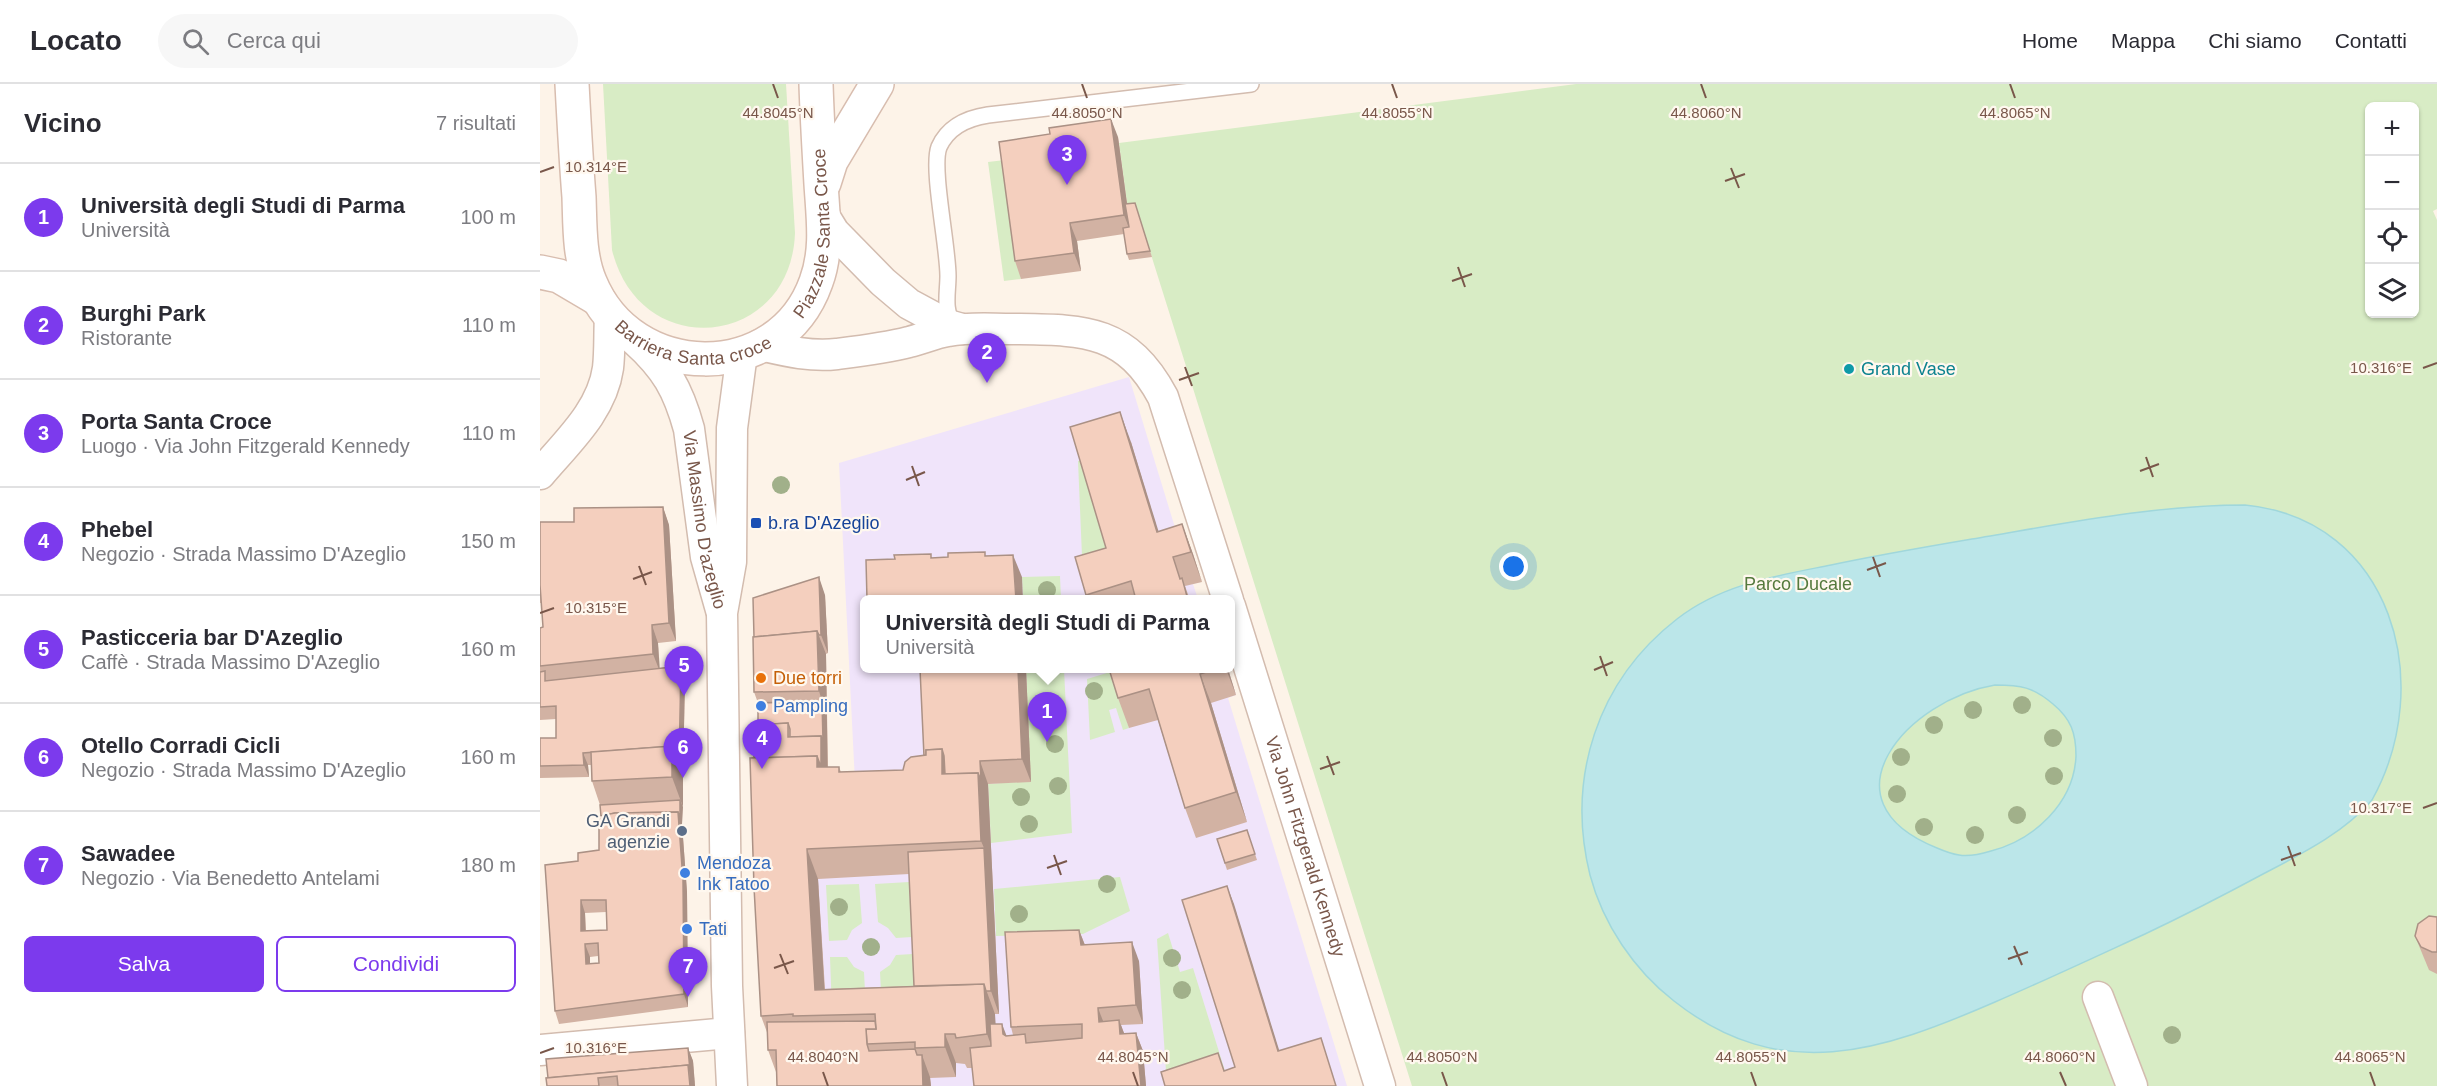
<!DOCTYPE html>
<html lang="it">
<head>
<meta charset="utf-8">
<style>
	:root { --surface:#fff; --page:#f7f7f7; --text:#2b2b33; --muted:#7c7c81; --line:#e1e1e2; --accent:#7c3aed }
	body { margin:0; font-family:Helvetica,sans-serif; background:var(--page); color:var(--text) }
	.controls { position:absolute; right:18px; top:18px; display:grid; overflow:hidden; border-radius:9px; box-shadow:0 2px 4px #0004 }
	.controls button { width:54px; height:54px; display:grid; place-items:center; padding:0; border:0; border-bottom:2px solid var(--line); background:var(--surface); color:var(--text); font:30px sans-serif }
	.you { position:absolute; left:974px; top:483px; width:21px; height:21px; margin:-15px; border:4px solid #fff; border-radius:50%; background:#1a73e8; box-shadow:0 0 0 9px #1a73e833 }
	.badge { display:grid; place-items:center; width:39px; height:39px; border-radius:50%; background:var(--accent); color:#fff; font-size:20px; font-weight:700 }
	.pin { position:absolute; translate:-50% -50px; filter:drop-shadow(0 2px 3px #0008) }
	.pin::after { content:''; position:absolute; top:32px; width:21px; height:18px; background:inherit; clip-path:polygon(0 0,100% 0,50% 100%) }
	.popup { position:absolute; left:320px; top:511px; width:375px; height:78px; box-sizing:border-box; display:grid; place-content:center; border-radius:9px; background:var(--surface); filter:drop-shadow(0 2px 4px #0005); font-size:20px; white-space:nowrap; color:var(--muted) }
	.popup b { font-size:22px; color:var(--text) }
	.popup::after { content:''; position:absolute; left:50%; top:100%; margin-left:-12px; border:12px solid transparent; border-top-color:var(--surface) }
	.list { margin:0; padding:0; list-style:none }
	h2 { display:flex; justify-content:space-between; align-items:center; height:78px; margin:0; padding:0 24px; font-size:26px }
	h2 small { font-size:20px; font-weight:400; color:var(--muted) }
	.list li { display:grid; grid-template-columns:39px 1fr auto; gap:18px; align-items:center; box-sizing:border-box; height:108px; padding:0 24px; border-top:2px solid var(--line) }
	.list b { display:block; font-size:22px; white-space:nowrap }
	.list p { margin:0; font-size:20px; white-space:nowrap; color:var(--muted) }
	.list em { font-size:20px; font-style:normal; color:var(--muted) }
	.actions { display:flex; gap:12px; padding:18px 24px }
	.actions a { flex:1; padding:14px 0; border:2px solid var(--accent); border-radius:9px; text-align:center; font-size:21px; color:var(--accent) }
	.actions .main { background:var(--accent); color:#fff }
	.icon { flex:none; width:33px; height:33px; fill:none; stroke:currentColor; stroke-width:2; stroke-linecap:round; stroke-linejoin:round }
	.map { position:relative; flex:none; width:1897px; height:1002px; overflow:hidden }
	header { display:flex; align-items:center; gap:36px; box-sizing:border-box; height:84px; padding:0 30px; background:var(--surface); border-bottom:2px solid var(--line) }
	header strong { font-size:28px }
	nav { display:flex; gap:33px; margin-inline-start:auto; font-size:21px }
	.search { width:420px; height:54px; background:var(--page); display:flex; align-items:center; gap:15px; box-sizing:border-box; padding:0 21px; border-radius:33px; color:var(--muted); font-size:22px }
	main { display:flex }
	aside { flex:1; background:var(--surface) }
	.map>svg:first-child { display:block }
	.education { fill:#f0e4fa }
	.green { fill:#d8ecc5; fill-rule:evenodd }
	.water { fill:#bbe6e9; stroke:#a0d7db; stroke-width:1.5; fill-rule:evenodd }
	.lines { fill:none; stroke-linecap:round; stroke-linejoin:round }
	.lane-casing { stroke:#d3bcaf; stroke-width:18 }
	.street-casing { stroke:#d3bcaf; stroke-width:33 }
	.secondary-casing { stroke:#d8bdaf; stroke-width:36 }
	.lane { stroke:#fff; stroke-width:15 }
	.street { stroke:#fff; stroke-width:30 }
	.secondary { stroke:#fff; stroke-width:33 }
	.tree { fill:#a1b08a }
	.wall { fill:#d2b2a3; fill-rule:evenodd }
	.shaded-wall { fill:#ab9185 }
	.building { fill:#f4cfbe; stroke:#ab9185; stroke-width:1.5; fill-rule:evenodd }
	.ticks { fill:none; stroke:#79574a; stroke-width:2 }
	.culture-dot { fill:#0f9aa8; stroke:#fff8ef; stroke-width:2 }
	.transit-dot { fill:#1a4fb4; stroke:#fff8ef; stroke-width:2 }
	.food-dot { fill:#e8710a; stroke:#fff8ef; stroke-width:2 }
	.shop-dot { fill:#3f7fe0; stroke:#fff8ef; stroke-width:2 }
	.service-dot { fill:#5c6f8a; stroke:#fff8ef; stroke-width:2 }
	.labels { text-anchor:middle; stroke-width:4.5; stroke-linejoin:round; paint-order:stroke }
	.street-label { font-size:18px; fill:#79574a; stroke:#fff8ef }
	.culture-label { font-size:18px; fill:#0d838f; stroke:#fff8ef; text-anchor:start }
	.transit-label { font-size:18px; fill:#164399; stroke:#fff8ef; text-anchor:start }
	.park-label { font-size:18px; fill:#557a3e; stroke:#fff8ef }
	.food-label { font-size:18px; fill:#c56008; stroke:#fff8ef; text-anchor:start }
	.shop-label { font-size:18px; fill:#366cbe; stroke:#fff8ef; text-anchor:start }
	.service-label { font-size:18px; fill:#4e5e75; stroke:#fff8ef; text-anchor:end }
	.ticks-label { font-size:15px; text-anchor:middle; fill:#79574a; stroke:#fff8ef; stroke-width:4.5; stroke-linejoin:round; paint-order:stroke }
</style>
</head>
<body>
<header>
<strong>Locato</strong>
<div class="search"><svg class="icon" aria-label="search" viewBox="0 0 24 24"><circle cx="10" cy="10" r="6"/><path d="M15 15l6 6"/></svg>Cerca qui</div>
<nav><a>Home</a><a>Mappa</a><a>Chi siamo</a><a>Contatti</a></nav>
</header>
<main>
<aside>
<h2>Vicino<small>7 risultati</small></h2>
<ul class="list">
<li><span class="badge">1</span><div><b>Università degli Studi di Parma</b><p>Università</p></div><em>100 m</em></li>
<li><span class="badge">2</span><div><b>Burghi Park</b><p>Ristorante</p></div><em>110 m</em></li>
<li><span class="badge">3</span><div><b>Porta Santa Croce</b><p>Luogo · Via John Fitzgerald Kennedy</p></div><em>110 m</em></li>
<li><span class="badge">4</span><div><b>Phebel</b><p>Negozio · Strada Massimo D'Azeglio</p></div><em>150 m</em></li>
<li><span class="badge">5</span><div><b>Pasticceria bar D'Azeglio</b><p>Caffè · Strada Massimo D'Azeglio</p></div><em>160 m</em></li>
<li><span class="badge">6</span><div><b>Otello Corradi Cicli</b><p>Negozio · Strada Massimo D'Azeglio</p></div><em>160 m</em></li>
<li><span class="badge">7</span><div><b>Sawadee</b><p>Negozio · Via Benedetto Antelami</p></div><em>180 m</em></li>
</ul>
<div class="actions"><a class="main">Salva</a><a>Condividi</a></div>
</aside>
<div class="map">
<svg width="1897" height="1002" viewBox="0 0 1897 1002">
	<rect width="100%" height="100%" fill="#fdf3e8"/>
	<path class="education" d="M589,293L644,473L653,470L661,498L653,500L658,515L324,516V584L688,585L696,611L688,614L807,1002H244L288,702L316,718L299,379Z"/>
	<g class="green">
		<path d="M63,0H246L255,149C251,264 100,280 72,166Z"/>
		<path d="M1036,0H1897V125L1893,127L1897,136V1002H872L597,126L588,127L579,59ZM1830,22H1874V230H1830Z"/>
		<path d="M465,76L481,195L464,197L448,78Z"/>
		<path d="M542,376L577,494L543,496L538,377Z"/>
		<path d="M520,492L521,515H483L482,493Z"/>
		<path d="M486,585H524L532,749L451,759L448,700L490,697Z"/>
		<path d="M580,585L577,606L589,644L583,646L576,624L569,626L575,648L550,656L547,595Z"/>
		<path d="M580,793L590,827L543,850L456,852L454,805Z"/>
		<path d="M369,798L372,853L356,854L348,844L338,838L335,800Z"/>
		<path d="M319,800L322,839L312,846L307,856L289,857L286,801Z"/>
		<path d="M628,849L640,888L653,884L685,987L627,1002L617,855Z"/>
		<path d="M373,870L376,926L342,927L340,888L350,881L356,871Z"/>
		<path d="M290,873H307L314,883L324,888L326,927L292,928Z"/>
	</g>
	<path class="water" d="M1705,421C1852,435 1897,599 1832,716C1804,749 1761,770 1723,790C1684,811 1645,831 1605,850C1555,873 1506,896 1455,918C1342,967 1242,1002 1134,917C1094,886 1063,840 1050,791C1026,694 1057,597 1137,535C1182,500 1236,492 1291,481C1338,471 1385,463 1432,455C1522,440 1614,421 1705,421ZM1455,601C1481,601 1493,603 1513,620C1531,635 1536,649 1536,672C1534,719 1494,756 1451,767C1441,770 1429,773 1419,771C1412,770 1404,767 1397,764C1277,716 1369,615 1455,601Z"/>
	<g class="lines">
		<g class="lane-casing">
			<path id="lane" d="M414,241C403,226 408,209 408,192C408,162 391,84 399,63C408,43 428,34 448,31L711,0"/>
		</g>
		<g class="street-casing">
			<g id="street">
				<path d="M282,122L286,135L294,148L343,198L369,220L408,241L422,245"/>
				<path id="s1" d="M95,256C126,284 138,305 149,345L166,473L181,526"/>
				<path d="M220,261C246,267 270,273 297,270C321,267 346,264 369,258C382,255 395,249 408,247C429,243 451,245 472,245C543,246 586,244 623,313L688,516"/>
				<path d="M0,390C27,358 62,327 68,284C70,267 69,249 70,232"/>
				<path id="s2" d="M690,522L840,1002"/>
				<path d="M1558,913L1592,1002"/>
				<path d="M0,966L189,949"/>
				<path d="M192,1002L187,902L182,529L191,478L192,344L202,269"/>
			</g>
		</g>
		<g class="secondary-casing">
			<g id="secondary">
				<path id="s3" d="M32,0C34,38 36,76 39,113C40,141 39,172 50,198C91,299 239,302 276,198C288,166 283,133 281,100C279,66 277,33 276,0"/>
				<path d="M284,99L291,77L337,0"/>
				<path d="M0,188L19,192L58,215"/>
			</g>
		</g>
		<use href="#lane" class="lane"/>
		<use href="#street" class="street"/>
		<use href="#secondary" class="secondary"/>
	</g>
	<g class="tree">
		<circle cx="241" cy="401" r="9"/>
		<circle cx="507" cy="506" r="9"/>
		<circle cx="554" cy="607" r="9"/>
		<circle cx="1482" cy="621" r="9"/>
		<circle cx="1433" cy="626" r="9"/>
		<circle cx="1394" cy="641" r="9"/>
		<circle cx="1513" cy="654" r="9"/>
		<circle cx="515" cy="660" r="9"/>
		<circle cx="1361" cy="673" r="9"/>
		<circle cx="1514" cy="692" r="9"/>
		<circle cx="518" cy="702" r="9"/>
		<circle cx="1357" cy="710" r="9"/>
		<circle cx="481" cy="713" r="9"/>
		<circle cx="1477" cy="731" r="9"/>
		<circle cx="489" cy="740" r="9"/>
		<circle cx="1384" cy="743" r="9"/>
		<circle cx="1435" cy="751" r="9"/>
		<circle cx="567" cy="800" r="9"/>
		<circle cx="299" cy="823" r="9"/>
		<circle cx="479" cy="830" r="9"/>
		<circle cx="331" cy="863" r="9"/>
		<circle cx="632" cy="874" r="9"/>
		<circle cx="642" cy="906" r="9"/>
		<circle cx="1632" cy="951" r="9"/>
	</g>
	<g class="wall">
		<path d="M578,53L587,120L595,119L612,173L589,176L587,170L584,150L537,157L541,187L481,195L475,177Z"/>
		<path d="M591,358L618,448L642,440L653,470L662,498L645,502L650,516H548L535,473L566,464Z"/>
		<path d="M123,423L129,441L136,557L118,559L119,584L141,582L145,594L142,740L147,808L148,923L19,940L15,927L38,777L59,766L61,732L60,721L52,697L51,681H48L49,693L0,694V654H16V635L0,636V544L3,543L2,519H0V438H34ZM66,828L67,846L46,847L45,829ZM58,872L59,879H50V873Z"/>
		<path d="M285,511L288,569L286,570L288,683H299L301,688L363,686L384,672L380,585H486L491,698L448,700L459,930H455V940L467,952L473,951L471,943L539,846L545,861L599,877L603,940L581,941L584,950L596,949L603,967L606,1002H434L432,984H427L425,980L416,979V993L390,994L391,1002H237L236,988L228,966V951L221,932L214,674L218,641V619L214,608ZM369,790L374,902L285,905L278,795Z"/>
		<path d="M569,585H688L696,611L671,619L707,738L656,754L645,724L618,636L589,644L578,614Z"/>
		<path d="M707,746L717,776L687,786L677,755Z"/>
		<path d="M1897,833V890L1889,886L1884,874L1875,852Z"/>
		<path d="M148,964L153,977L155,1002H7Z"/>
	</g>
	<g class="shaded-wall">
		<path d="M571,35L578,53L591,149L584,131Z"/>
		<path d="M530,139L537,157L541,187L534,169Z"/>
		<path d="M580,328L591,358L628,478L617,448Z"/>
		<path d="M123,423L129,441L136,557L129,539Z"/>
		<path d="M642,440L653,470L662,498L651,468Z"/>
		<path d="M473,471L482,493L483,516H476Z"/>
		<path d="M279,493L285,511L288,569L281,551Z"/>
		<path d="M112,541L118,559L120,588L113,570Z"/>
		<path d="M277,547L286,570L288,713L277,683V672L281,652L282,617L279,607Z"/>
		<path d="M141,582L145,594L143,692L139,679Z"/>
		<path d="M478,585H486L491,698L482,675Z"/>
		<path d="M686,585H688L696,611Z"/>
		<path d="M660,590L671,619L707,738L696,708Z"/>
		<path d="M132,662L143,692V723L132,693Z"/>
		<path d="M402,665L412,695L402,690Z"/>
		<path d="M43,669L48,681L49,693L44,681Z"/>
		<path d="M440,677L448,700L459,930L451,907L444,764L441,757L438,689Z"/>
		<path d="M140,716L143,723L142,740L147,808L148,923L144,910L138,728Z"/>
		<path d="M267,765L278,795L286,931L275,906Z"/>
		<path d="M687,802L694,820L745,985L738,967Z"/>
		<path d="M41,816L45,829L46,860L41,847Z"/>
		<path d="M539,846L546,864L541,861Z"/>
		<path d="M592,858L599,877L603,940L596,921Z"/>
		<path d="M45,860L50,873V892L46,880Z"/>
		<path d="M444,900L455,930L458,980L447,950Z"/>
		<path d="M558,924L565,942L559,938Z"/>
		<path d="M579,936L586,954L580,950Z"/>
		<path d="M462,940L469,958L463,950Z"/>
		<path d="M596,949L603,967L606,1002H601Z"/>
		<path d="M405,950L416,979V993L405,963Z"/>
		<path d="M148,964L153,977L155,1002H150Z"/>
		<path d="M382,971L390,993L391,1002H383Z"/>
	</g>
	<g class="building">
		<path d="M571,35L584,131L530,139L534,169L475,177L459,58L510,50L509,44Z"/>
		<path d="M595,119L610,167L587,170L583,144L589,143L585,120Z"/>
		<path d="M580,328L617,448L642,440L651,468L633,473L640,495L642,494L648,516H596L591,497L546,511L535,473L566,464L530,343Z"/>
		<path d="M123,423L129,539L112,541L113,570L0,582V544L3,543L0,501V438H34V424Z"/>
		<path d="M445,468V472L473,471L476,516H327L326,476L355,475L354,471L391,470V474L408,473V469Z"/>
		<path d="M279,493L281,551H279L277,547L214,553L213,514Z"/>
		<path d="M277,547L279,607L214,608L213,553Z"/>
		<path d="M141,582L139,679L132,662L43,669L44,681L0,682V654H16V622L0,623V588L5,587V597Z"/>
		<path d="M380,585H478L482,675L440,677L441,696L438,689L405,690L404,672L402,665L386,666V671L384,672Z"/>
		<path d="M569,585H676L660,590L696,708L645,724L609,605L578,614Z"/>
		<path d="M282,617L283,657L281,652L250,653V645L248,639L218,641V619Z"/>
		<path d="M248,639V653L281,652V683L277,672L214,674V641Z"/>
		<path d="M132,662V693L52,697L51,668Z"/>
		<path d="M402,665V690L438,689L441,757L267,765L275,906L444,900L447,950L416,954L415,950H405V963L375,964V958L327,960L326,945H336L335,930L253,932V930L221,932L214,803L210,674L277,672V683H299V688L363,686L365,678L371,673L386,671V666Z"/>
		<path d="M140,716V734L138,728L75,729L61,732L60,721Z"/>
		<path d="M138,728L143,796L144,910L15,927L5,781L38,777V769L59,766V732L75,729ZM41,816H66L67,846L41,847ZM58,859L59,879L46,880L45,860Z"/>
		<path d="M707,746L715,770L685,779L677,755Z"/>
		<path d="M444,764L451,907H446L444,900L374,902L368,768Z"/>
		<path d="M687,802L738,967L781,954L796,1002H625L621,988L678,969L684,987L695,983L642,816Z"/>
		<path d="M1889,832L1897,833V868H1892L1881,863L1875,852L1878,840Z"/>
		<path d="M539,846L541,861L592,858L596,921L558,924L559,938L579,936L580,950L596,949L601,1002H434L430,964L451,962L450,940H462L463,950L466,952L485,950L486,959L542,954V940L471,943L465,848Z"/>
		<path d="M335,937L336,945H326L327,960L329,967L375,965L377,971H382L383,1002H237L236,966H228L227,938Z"/>
		<path d="M148,964L150,987L148,981L8,994L6,975Z"/>
		<path d="M148,981L150,1002H78L77,992L58,994L59,1002H7L6,994Z"/>
	</g>
	<path class="ticks" d="M233,0L238,14M542,0L547,14M852,0L857,14M1161,0L1166,14M1470,0L1475,14M1191,84L1199,104M0,88L14,83M1185,97L1205,90M918,183L925,203M912,197L932,190M645,283L652,302M1883,284L1897,279M639,296L659,289M1606,373L1613,393M372,382L379,402M1600,387L1619,380M366,396L385,388M1333,473L1340,493M99,482L106,501M1327,486L1346,479M93,495L112,488M0,529L14,524M1060,572L1067,592M1054,586L1073,578M787,672L794,691M780,685L800,678M1883,724L1897,719M1748,762L1755,782M514,771L521,791M1741,776L1761,769M507,784L527,777M1474,862L1482,881M240,870L248,890M1468,875L1488,868M234,884L254,877M0,969L14,964M283,988L288,1002M593,988L598,1002M902,988L907,1002M1211,988L1216,1002M1520,988L1526,1002M1830,988L1835,1002"/>
	<circle class="culture-dot" cx="1309" cy="285" r="6"/>
	<rect class="transit-dot" x="210" y="433" width="12" height="12" rx="3"/>
	<circle class="food-dot" cx="221" cy="594" r="6"/>
	<g class="shop-dot">
		<circle cx="221" cy="622" r="6"/>
		<circle cx="145" cy="789" r="6"/>
		<circle cx="147" cy="845" r="6"/>
	</g>
	<circle class="service-dot" cx="142" cy="747" r="6"/>
	<g class="labels">
		<g class="street-label">
			<text dy="6" stroke="none"><textPath href="#s3" startOffset="538">Piazzale Santa Croce</textPath></text>
			<text dy="6" stroke="none"><textPath href="#s3" startOffset="332">Barriera Santa croce</textPath></text>
			<text dy="6" stroke="none"><textPath href="#s1" startOffset="198">Via Massimo D'azeglio</textPath></text>
			<text dy="6" stroke="none"><textPath href="#s2" startOffset="252">Via John Fitzgerald Kennedy</textPath></text>
		</g>
		<g class="culture-label">
			<text x="1321" y="291">Grand Vase</text>
		</g>
		<g class="transit-label">
			<text x="228" y="445">b.ra D'Azeglio</text>
		</g>
		<g class="park-label">
			<text x="1258" y="506">Parco Ducale</text>
		</g>
		<g class="food-label">
			<text x="233" y="600">Due torri</text>
		</g>
		<g class="shop-label">
			<text x="233" y="628">Pampling</text>
			<text x="157" y="785">Mendoza<tspan x="157" dy="21">Ink Tatoo</tspan></text>
			<text x="159" y="851">Tati</text>
		</g>
		<g class="service-label">
			<text x="130" y="743">GA Grandi<tspan x="130" dy="21">agenzie</tspan></text>
		</g>
	</g>
	<g class="ticks-label">
		<text x="238" y="34">44.8045°N</text>
		<text x="547" y="34">44.8050°N</text>
		<text x="857" y="34">44.8055°N</text>
		<text x="1166" y="34">44.8060°N</text>
		<text x="1475" y="34">44.8065°N</text>
		<text x="56" y="88">10.314°E</text>
		<text x="1841" y="289">10.316°E</text>
		<text x="56" y="529">10.315°E</text>
		<text x="1841" y="729">10.317°E</text>
		<text x="56" y="969">10.316°E</text>
		<text x="283" y="978">44.8040°N</text>
		<text x="593" y="978">44.8045°N</text>
		<text x="902" y="978">44.8050°N</text>
		<text x="1211" y="978">44.8055°N</text>
		<text x="1520" y="978">44.8060°N</text>
		<text x="1830" y="978">44.8065°N</text>
	</g>
</svg>
<div class="controls">
<button>+</button>
<button>−</button>
<button><svg class="icon" aria-label="locate" viewBox="0 0 24 24"><circle cx="12" cy="12" r="6"/><path d="M12 2v4M12 18v4M2 12h4M18 12h4"/></svg></button>
<button><svg class="icon" aria-label="layers" viewBox="0 0 24 24"><path d="M12 4l9 5-9 5-9-5zM3 14l9 5 9-5"/></svg></button>
</div>
<div class="you"></div>
<div class="pin badge" style="left:507px;top:658px">1</div>
<div class="popup"><b>Università degli Studi di Parma</b>Università</div>
<div class="pin badge" style="left:447px;top:299px">2</div>
<div class="pin badge" style="left:527px;top:101px">3</div>
<div class="pin badge" style="left:222px;top:685px">4</div>
<div class="pin badge" style="left:144px;top:612px">5</div>
<div class="pin badge" style="left:143px;top:694px">6</div>
<div class="pin badge" style="left:148px;top:913px">7</div>
</div>
</main>
</body>
</html>
